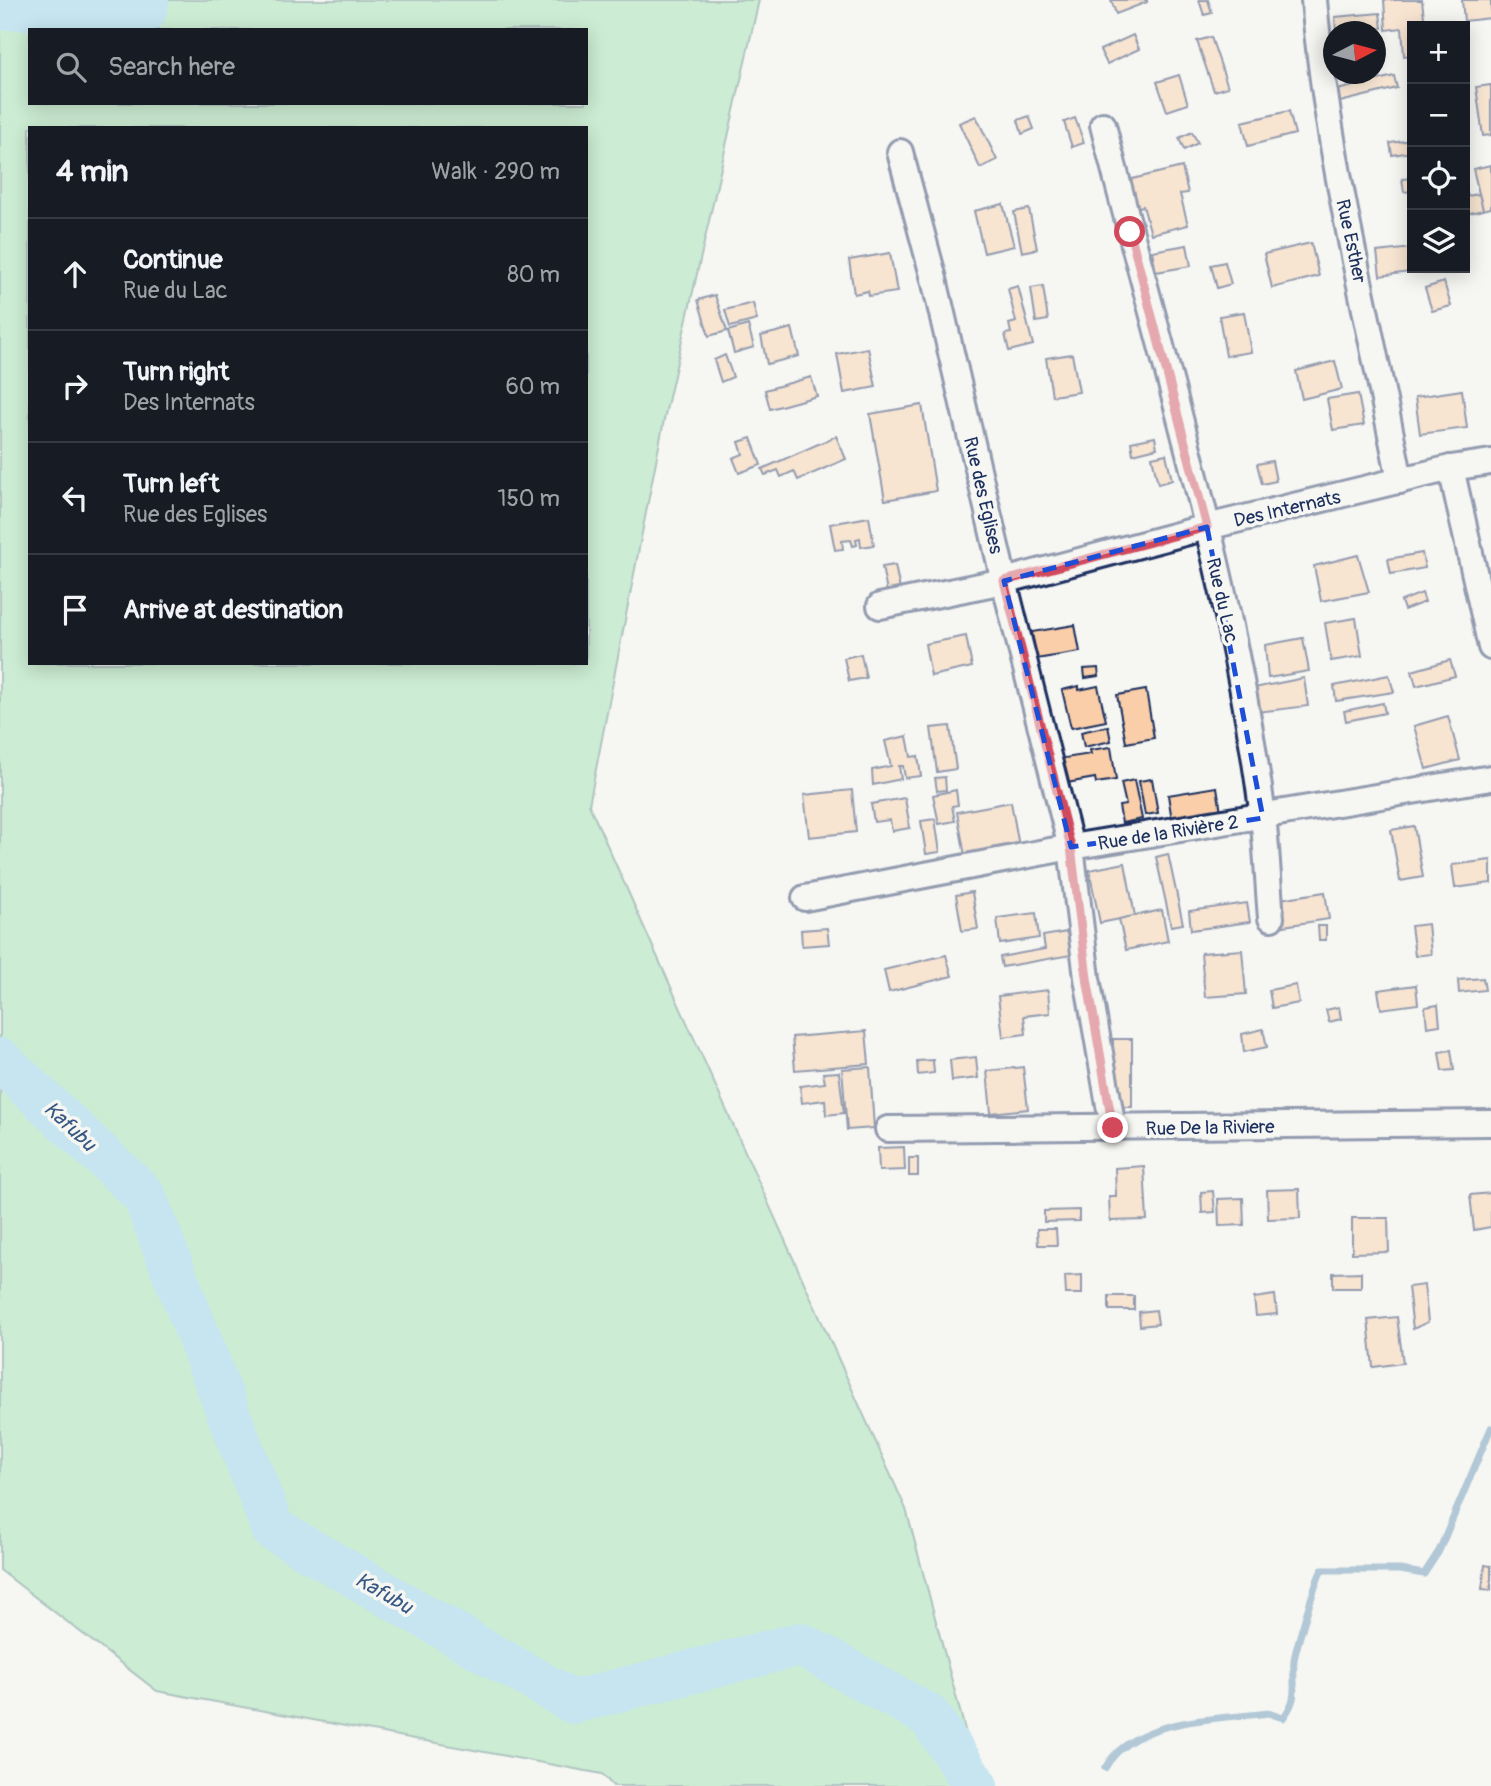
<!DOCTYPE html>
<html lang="en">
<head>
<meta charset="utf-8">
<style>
	:root { --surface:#171b24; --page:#20242c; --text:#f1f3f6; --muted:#9ea1a6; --line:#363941 }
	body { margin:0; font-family:Pangolin,sans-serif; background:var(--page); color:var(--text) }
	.controls { position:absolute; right:21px; top:21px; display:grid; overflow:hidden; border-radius:0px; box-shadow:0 4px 18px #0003 }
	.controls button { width:63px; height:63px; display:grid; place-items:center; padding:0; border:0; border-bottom:2px solid var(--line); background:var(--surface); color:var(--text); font:35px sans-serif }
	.compass { position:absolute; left:1323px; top:21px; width:63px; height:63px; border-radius:50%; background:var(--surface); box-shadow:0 4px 18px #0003; rotate:84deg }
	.stop { position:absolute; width:21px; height:21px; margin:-16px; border:5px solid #d1495b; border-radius:50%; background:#fff }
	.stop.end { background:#d1495b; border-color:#fff; box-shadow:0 2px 7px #0008 }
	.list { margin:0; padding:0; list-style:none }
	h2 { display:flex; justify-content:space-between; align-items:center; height:91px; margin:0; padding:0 28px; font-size:30px }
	h2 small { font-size:23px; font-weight:400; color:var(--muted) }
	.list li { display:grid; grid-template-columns:46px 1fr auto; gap:21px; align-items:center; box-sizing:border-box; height:112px; padding:0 28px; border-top:2px solid var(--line) }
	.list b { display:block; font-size:26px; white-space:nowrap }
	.list p { margin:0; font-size:23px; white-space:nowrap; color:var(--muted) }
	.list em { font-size:23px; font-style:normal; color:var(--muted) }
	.icon { flex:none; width:38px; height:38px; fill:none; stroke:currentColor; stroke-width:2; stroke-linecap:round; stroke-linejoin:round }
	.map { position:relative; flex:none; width:1491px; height:1786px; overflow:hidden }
	.search { position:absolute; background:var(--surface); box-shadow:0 4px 18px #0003; left:28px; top:28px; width:560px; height:77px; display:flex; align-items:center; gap:18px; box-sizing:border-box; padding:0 24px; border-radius:0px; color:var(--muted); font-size:26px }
	.panel { position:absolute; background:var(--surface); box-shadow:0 4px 18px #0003; left:28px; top:126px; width:560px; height:539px; border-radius:0px }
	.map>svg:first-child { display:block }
	.green { fill:#99e0ad; stroke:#5a8886; stroke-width:2; fill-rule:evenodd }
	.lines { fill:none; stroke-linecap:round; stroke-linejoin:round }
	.stream { stroke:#5f90b4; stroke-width:7 }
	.river { stroke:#8cd1ee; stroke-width:44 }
	.building { fill:#f9cea8; stroke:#1b2f5e; stroke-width:2 }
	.minor-casing { stroke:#1b2f5e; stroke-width:30 }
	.minor { stroke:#f6f6f2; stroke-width:24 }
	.route { stroke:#d1495b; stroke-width:9 }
	.marked { fill:none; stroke:#1d4ed8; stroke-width:5; stroke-dasharray:14 9; stroke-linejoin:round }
	.labels { text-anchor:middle; stroke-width:7; stroke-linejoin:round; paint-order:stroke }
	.street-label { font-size:19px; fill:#1b2f5e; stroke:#f6f6f2 }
	.water-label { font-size:21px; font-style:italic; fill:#375882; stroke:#f6f6f2 }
</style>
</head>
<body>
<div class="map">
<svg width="1491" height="1786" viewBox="0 0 1491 1786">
	<rect width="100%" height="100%" fill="#f6f6f2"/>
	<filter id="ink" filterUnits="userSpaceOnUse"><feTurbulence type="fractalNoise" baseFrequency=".0143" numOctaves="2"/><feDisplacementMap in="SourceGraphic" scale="14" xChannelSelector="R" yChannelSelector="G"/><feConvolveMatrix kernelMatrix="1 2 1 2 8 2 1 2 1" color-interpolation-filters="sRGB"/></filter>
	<g filter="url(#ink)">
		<path class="green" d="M0,0H759L665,415L589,805L906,1509L972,1756L989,1786H613L602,1774L157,1691L0,1570ZM30,30H586V103H30ZM30,128H586V663H30Z"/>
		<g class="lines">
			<path class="stream" d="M1105,1768C1134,1717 1215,1720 1268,1713L1283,1718C1300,1696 1292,1686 1294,1660C1296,1648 1316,1579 1322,1570H1400L1424,1574L1439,1551L1491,1428"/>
			<g class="river">
				<path d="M0,8L145,11L147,0"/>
				<path d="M0,1060L144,1195L273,1529L573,1702L800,1644L929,1716L976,1786"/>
			</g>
		</g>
		<g class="building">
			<path d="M1111,0H1147V2L1116,14Z"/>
			<path d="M1199,0H1208L1212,13L1204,15Z"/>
			<path d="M1384,0H1422L1425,26H1412V55L1404,56L1402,28L1386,30Z"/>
			<path d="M1462,0H1491V18L1464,21Z"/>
			<path d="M1380,13L1382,28L1336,32L1335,17Z"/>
			<path d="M1133,35L1139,49L1107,64L1100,50Z"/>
			<path d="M1211,37L1228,87L1214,91L1197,41Z"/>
			<path d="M1179,75L1188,104L1167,111L1157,82Z"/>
			<path d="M1394,76L1397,88L1332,104L1329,92Z"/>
			<path d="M1491,85V135L1483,136L1476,87Z"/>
			<path d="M1289,111L1295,134L1248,146L1242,122Z"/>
			<path d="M976,116L997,160L980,168L959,123Z"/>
			<path d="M1029,116L1034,129L1022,134L1018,120Z"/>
			<path d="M1075,118L1084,143L1072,147L1064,122Z"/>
			<path d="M1192,132L1198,143L1184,150L1179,138Z"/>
			<path d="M1412,140V152L1392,155L1390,143Z"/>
			<path d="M1491,165V208L1483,210L1473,169Z"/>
			<path d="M1182,167L1188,193L1180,194L1188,225L1151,234L1143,206L1135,208L1128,180Z"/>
			<path d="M1412,178V191L1404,192L1402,179Z"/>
			<path d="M1465,183L1467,196L1479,194L1483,210L1465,214Z"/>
			<path d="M1003,204L1014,246L984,253L974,211Z"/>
			<path d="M1029,209L1037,249L1022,252L1014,212Z"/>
			<path d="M1311,243L1319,276L1272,288L1264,254Z"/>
			<path d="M1187,245L1191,266L1156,272L1152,251Z"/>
			<path d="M1412,248V268H1440L1380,276L1377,252Z"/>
			<path d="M890,253L897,292L869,296L868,291L854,294L849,260Z"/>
			<path d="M1225,262L1231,284L1217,288L1211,265Z"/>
			<path d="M1444,282L1451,306L1432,311L1425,288Z"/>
			<path d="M1018,286L1033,345L1009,351L1005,334L1011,333L1009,324L1016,322L1008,289Z"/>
			<path d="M1043,286L1048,320L1036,322L1031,288Z"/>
			<path d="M715,295L727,331L709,336L698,300Z"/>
			<path d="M753,303L757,320L730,327L725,310Z"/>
			<path d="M1244,312L1251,352L1226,356L1219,316Z"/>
			<path d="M748,325L754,347L734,353L728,331Z"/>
			<path d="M792,328L799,356L767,364L761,336Z"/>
			<path d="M868,348L876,387L844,393L837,354Z"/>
			<path d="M1072,354L1079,392L1052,396L1046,358Z"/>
			<path d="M725,355L733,377L721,382L714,360Z"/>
			<path d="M1335,361L1342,389L1302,399L1296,371Z"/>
			<path d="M811,377L817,396L770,409L765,390Z"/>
			<path d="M1462,390L1467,428L1420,434L1415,397Z"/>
			<path d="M1358,394L1364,425L1333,430L1327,399Z"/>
			<path d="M922,405L936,491L885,500L870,414Z"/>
			<path d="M836,436L846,459L798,480L794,471L781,477L778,470L765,475L762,469Z"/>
			<path d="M1155,437L1157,448L1133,454L1131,442Z"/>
			<path d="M751,438L761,465L739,473L733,458L743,454L739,442Z"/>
			<path d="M1166,454L1172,480L1158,484L1152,457Z"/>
			<path d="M1272,461L1276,481L1262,484L1257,464Z"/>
			<path d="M869,517L874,545L861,547L860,538L856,539L857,545L853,546L851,540L842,541L843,549L835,550L830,524Z"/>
			<path d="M1422,553L1425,568L1391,574L1388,559Z"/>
			<path d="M1358,555L1369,592L1321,601L1314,566Z"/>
			<path d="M895,565L901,595L888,597L882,567Z"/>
			<path d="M1422,593L1425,602L1404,610L1401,601Z"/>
			<path d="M1356,618L1362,656L1331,661L1325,623Z"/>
			<path d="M1075,625L1080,652L1036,659L1032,632Z"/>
			<path d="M966,636L972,667L931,676L925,644Z"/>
			<path d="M1303,638L1309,671L1268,678L1265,645Z"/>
			<path d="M861,654L866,678L849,681L844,658Z"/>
			<path d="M1450,660L1455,676L1416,686L1412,671Z"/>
			<path d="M1098,668L1099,676L1085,678L1084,669Z"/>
			<path d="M1389,675L1394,692L1336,701L1334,686Z"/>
			<path d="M1304,678L1308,706L1258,712L1254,688Z"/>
			<path d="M1079,686V690L1098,686L1106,721L1071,728L1062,690Z"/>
			<path d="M1146,690L1154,738L1126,743L1117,695Z"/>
			<path d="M1383,703L1385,713L1346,721L1344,711Z"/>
			<path d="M1448,716L1460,760L1426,769L1414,726Z"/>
			<path d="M950,726L956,769L937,772L931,728Z"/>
			<path d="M1108,726L1111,741L1084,747L1081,732Z"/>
			<path d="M907,736L911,757L918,756L921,776L905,778L903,766H899L901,779L873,785L872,770L891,766L885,741Z"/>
			<path d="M1111,747L1116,780L1096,783L1095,778L1061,784L1058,759L1091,754L1090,750Z"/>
			<path d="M945,777L946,790L937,791L935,778Z"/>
			<path d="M1152,779L1158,813L1145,815L1139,781Z"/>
			<path d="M1134,780L1142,819L1122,823L1119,806L1126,805L1121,783Z"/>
			<path d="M1217,787L1221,812L1172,820L1168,795Z"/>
			<path d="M852,790L856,832L809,837L804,795Z"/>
			<path d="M956,790L958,805L952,806L955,821L939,824L933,795Z"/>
			<path d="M905,798L910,828L892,831L890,820L874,822L871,804Z"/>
			<path d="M1011,802L1019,846L965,856L957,812Z"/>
			<path d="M935,819L940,852L926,854L921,821Z"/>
			<path d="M1414,826L1423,877L1400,881L1391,830Z"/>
			<path d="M1168,854L1183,924L1171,926L1156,857Z"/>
			<path d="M1491,860V883L1455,888L1452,865Z"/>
			<path d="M1125,863L1135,916L1100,923L1089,870Z"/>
			<path d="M972,892L978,929L962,931L956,895Z"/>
			<path d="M1325,892L1329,919L1277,927L1273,900Z"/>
			<path d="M1247,903L1250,922L1191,930L1189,911Z"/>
			<path d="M1162,910L1168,941L1126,950L1119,919Z"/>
			<path d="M1036,913L1039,938L1000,944L997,918Z"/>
			<path d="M1428,924L1431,954L1415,956L1411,926Z"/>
			<path d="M1318,926H1326V940H1319Z"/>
			<path d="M827,928L829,944L802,946L801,930Z"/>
			<path d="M1067,932L1071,955L1002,967L1000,957L1045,949L1043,936Z"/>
			<path d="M1242,950L1246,994L1205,997L1201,953Z"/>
			<path d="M946,955L952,976L889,992L884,970Z"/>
			<path d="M1483,978L1485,990L1459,993L1458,980Z"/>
			<path d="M1296,985L1299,1003L1272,1008L1269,990Z"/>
			<path d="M1416,985L1418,1004L1381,1009L1378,990Z"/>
			<path d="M1048,990L1050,1013L1024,1016L1026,1034L1003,1037L998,996Z"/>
			<path d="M1438,1005L1440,1025L1427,1027L1425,1007Z"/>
			<path d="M1339,1007L1341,1019L1329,1022L1326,1010Z"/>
			<path d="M1263,1029L1267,1047L1244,1052L1242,1034Z"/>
			<path d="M866,1031L869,1064L795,1070L792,1037Z"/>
			<rect x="1113" y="1039" width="19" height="68"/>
			<path d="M1451,1050L1454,1070L1442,1071L1439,1052Z"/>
			<path d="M976,1057L978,1078L952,1081L950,1060Z"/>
			<path d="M933,1060L934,1073L918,1075L917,1061Z"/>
			<path d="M870,1067L874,1128L847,1130L842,1069Z"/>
			<path d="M1023,1067L1028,1109L991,1113L987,1071Z"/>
			<path d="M839,1072L844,1113L826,1115L825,1100L802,1103L800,1086L825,1083L823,1073Z"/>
			<path d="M904,1147L905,1170L879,1171L878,1148Z"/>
			<rect x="909" y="1158" width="9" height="18"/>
			<path d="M1144,1166L1147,1220L1110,1221L1109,1196H1116L1115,1168Z"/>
			<path d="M1299,1189L1300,1218L1268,1219L1267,1190Z"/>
			<path d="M1213,1191L1215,1212L1202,1213L1201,1192Z"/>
			<path d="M1491,1193V1227L1474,1230L1470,1195Z"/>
			<path d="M1243,1198L1244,1225L1219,1226L1218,1199Z"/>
			<path d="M1079,1210V1221L1044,1222V1211Z"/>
			<path d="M1352,1218H1388L1389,1252L1352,1253Z"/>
			<path d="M1037,1229H1056L1057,1245H1038Z"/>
			<path d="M1361,1272V1288H1333V1273Z"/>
			<path d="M1082,1275V1294H1066L1065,1276Z"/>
			<path d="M1424,1285L1428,1322L1413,1329L1408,1287Z"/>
			<path d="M1275,1295L1277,1314L1256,1316L1254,1298Z"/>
			<rect x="1109" y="1296" width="25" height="14"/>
			<path d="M1156,1310L1158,1324L1140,1326L1139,1312Z"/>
			<path d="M1397,1317L1403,1363L1373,1367L1368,1320Z"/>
			<path d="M1485,1565L1491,1566V1590L1482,1589Z"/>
		</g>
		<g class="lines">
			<g class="minor-casing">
				<g id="minor">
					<path d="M1314,0C1328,163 1370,321 1400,481"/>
					<path d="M1103,125C1160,354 1233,582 1263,817C1267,850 1268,884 1271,918"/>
					<path d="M900,152L934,279L1004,581L1071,847L1087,978L1113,1128"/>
					<path d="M1451,468L1491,647"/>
					<path d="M880,606L1004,581L1207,527L1451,468L1491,462"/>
					<path d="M805,898L1071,847L1491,778"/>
					<path d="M888,1129L1491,1123"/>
				</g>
			</g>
			<use href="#minor" class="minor"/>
		</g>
	</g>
	<g class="lines" filter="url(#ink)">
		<path class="route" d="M1113,1128L1087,978L1071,847L1004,581L1207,527L1130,232"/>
	</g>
	<path d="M0 0H1491V1786H0ZM1207,527L1263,818L1071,847L1004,581Z" fill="#f6f6f2" fill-opacity=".55" fill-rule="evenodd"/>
	<path class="marked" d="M1207,527L1263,818L1071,847L1004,581Z"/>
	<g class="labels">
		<g class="street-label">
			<text transform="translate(1352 241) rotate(78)" y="7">Rue Esther</text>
			<text transform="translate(984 495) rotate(77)" y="7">Rue des Eglises</text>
			<text transform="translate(1287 508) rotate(-13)" y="7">Des Internats</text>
			<text transform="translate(1223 600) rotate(77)" y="7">Rue du Lac</text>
			<text transform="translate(1168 832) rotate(-9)" y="7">Rue de la Rivière 2</text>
			<text transform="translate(1210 1127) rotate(-1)" y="7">Rue De la Riviere</text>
		</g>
		<g class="water-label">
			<text transform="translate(70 1126) rotate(43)" y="7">Kafubu</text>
			<text transform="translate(384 1593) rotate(30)" y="7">Kafubu</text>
		</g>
	</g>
</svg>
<div class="controls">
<button>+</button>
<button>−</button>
<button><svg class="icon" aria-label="locate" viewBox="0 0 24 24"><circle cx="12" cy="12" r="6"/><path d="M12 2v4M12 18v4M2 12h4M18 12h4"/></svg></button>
<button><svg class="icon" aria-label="layers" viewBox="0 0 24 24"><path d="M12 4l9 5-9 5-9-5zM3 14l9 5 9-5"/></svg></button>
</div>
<svg class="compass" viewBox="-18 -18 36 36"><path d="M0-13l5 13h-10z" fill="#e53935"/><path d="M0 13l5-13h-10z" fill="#9ea1a6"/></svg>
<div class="stop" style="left:1130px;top:232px"></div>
<div class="stop end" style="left:1113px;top:1128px"></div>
<div class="search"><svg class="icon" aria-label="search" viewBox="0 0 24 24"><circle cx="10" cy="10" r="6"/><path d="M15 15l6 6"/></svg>Search here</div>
<section class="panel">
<h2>4 min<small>Walk · 290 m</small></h2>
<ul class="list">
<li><svg class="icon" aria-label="ahead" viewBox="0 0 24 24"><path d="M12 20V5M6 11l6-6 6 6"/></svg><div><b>Continue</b><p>Rue du Lac</p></div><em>80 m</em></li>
<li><svg class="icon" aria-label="right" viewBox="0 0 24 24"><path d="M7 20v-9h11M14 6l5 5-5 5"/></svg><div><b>Turn right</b><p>Des Internats</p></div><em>60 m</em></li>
<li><svg class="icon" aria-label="left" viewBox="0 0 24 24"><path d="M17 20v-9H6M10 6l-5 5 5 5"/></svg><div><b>Turn left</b><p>Rue des Eglises</p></div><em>150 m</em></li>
<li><svg class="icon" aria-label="arrive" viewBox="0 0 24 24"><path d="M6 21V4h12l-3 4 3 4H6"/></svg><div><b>Arrive at destination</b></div></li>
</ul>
</section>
</div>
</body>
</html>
